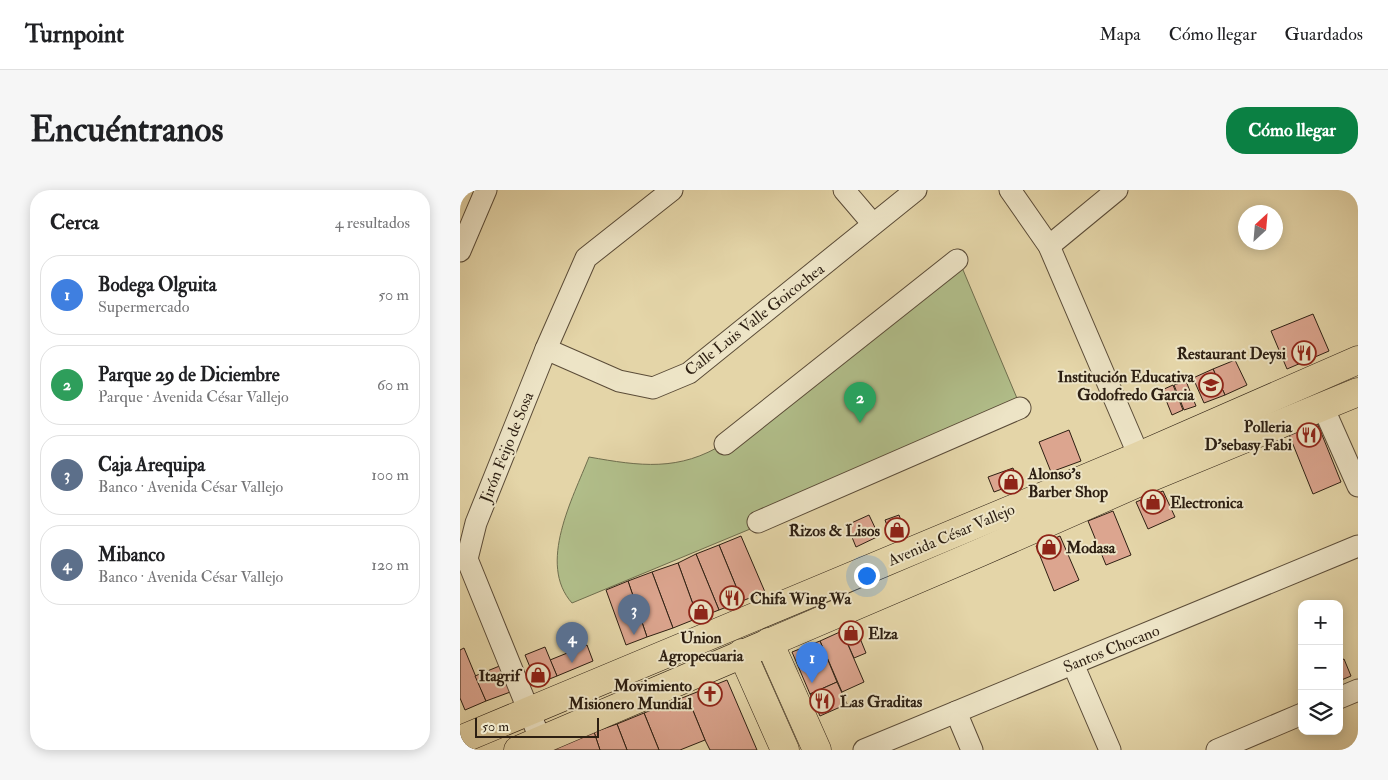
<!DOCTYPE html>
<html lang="es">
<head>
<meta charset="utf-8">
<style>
	:root { --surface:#fff; --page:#f6f6f6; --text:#202124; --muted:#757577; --line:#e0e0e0; --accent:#0b8043 }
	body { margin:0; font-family:"IM FELL Double Pica",serif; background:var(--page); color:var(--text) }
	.controls { position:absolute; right:15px; bottom:15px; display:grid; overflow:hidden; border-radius:10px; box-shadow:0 2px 12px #0003 }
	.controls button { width:45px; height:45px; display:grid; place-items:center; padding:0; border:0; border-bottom:1px solid var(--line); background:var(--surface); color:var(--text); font:25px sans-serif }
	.compass { position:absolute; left:778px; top:15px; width:45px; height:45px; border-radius:50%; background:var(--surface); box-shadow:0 2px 12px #0003; rotate:26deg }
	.scale { position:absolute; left:15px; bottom:12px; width:124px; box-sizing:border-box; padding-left:5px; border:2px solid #2d1f12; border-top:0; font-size:14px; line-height:18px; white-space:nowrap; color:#2d1f12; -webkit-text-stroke:4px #ede4c6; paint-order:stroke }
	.you { position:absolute; left:406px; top:385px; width:18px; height:18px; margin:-12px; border:4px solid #fff; border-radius:50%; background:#1a73e8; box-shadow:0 0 0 8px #1a73e833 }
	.badge { display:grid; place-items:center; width:32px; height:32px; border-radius:50%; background:var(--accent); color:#fff; font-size:16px; font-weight:700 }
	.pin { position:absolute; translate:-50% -41px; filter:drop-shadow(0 1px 2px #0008) }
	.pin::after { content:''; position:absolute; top:26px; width:18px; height:15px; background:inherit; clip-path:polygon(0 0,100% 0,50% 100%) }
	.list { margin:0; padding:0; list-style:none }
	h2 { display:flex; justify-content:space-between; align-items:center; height:65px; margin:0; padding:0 20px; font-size:21px }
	h2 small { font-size:16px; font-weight:400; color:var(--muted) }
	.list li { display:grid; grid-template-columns:32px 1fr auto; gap:15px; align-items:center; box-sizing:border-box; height:80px; margin:0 10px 10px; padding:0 10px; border:1px solid var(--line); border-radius:20px }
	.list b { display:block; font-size:19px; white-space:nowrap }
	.list p { margin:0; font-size:16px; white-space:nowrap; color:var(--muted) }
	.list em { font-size:16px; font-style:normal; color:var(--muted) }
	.icon { flex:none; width:28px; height:28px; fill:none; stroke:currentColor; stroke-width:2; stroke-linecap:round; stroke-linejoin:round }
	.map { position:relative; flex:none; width:898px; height:560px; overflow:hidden; border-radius:20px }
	header { display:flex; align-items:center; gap:30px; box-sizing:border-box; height:70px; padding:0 25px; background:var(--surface); border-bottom:1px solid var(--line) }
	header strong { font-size:24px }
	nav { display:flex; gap:28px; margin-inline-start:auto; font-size:18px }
	.intro { display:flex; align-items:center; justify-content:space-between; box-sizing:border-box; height:120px; padding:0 30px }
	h1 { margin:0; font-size:35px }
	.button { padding:12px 22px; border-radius:20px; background:var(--accent); color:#fff; font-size:18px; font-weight:700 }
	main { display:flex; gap:30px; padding:0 30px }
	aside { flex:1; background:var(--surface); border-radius:20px; box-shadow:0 2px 12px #0003 }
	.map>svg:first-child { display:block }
	.green { fill:#b1be8a; stroke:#6f6e4e }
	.building { fill:#dca58f; stroke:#2d1f12 }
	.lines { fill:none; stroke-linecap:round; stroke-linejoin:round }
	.minor-casing { stroke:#5b4c38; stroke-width:23 }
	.major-casing { stroke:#2d1f12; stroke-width:29 }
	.minor { stroke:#ede4c6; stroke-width:21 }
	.major { stroke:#e4d5a8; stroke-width:28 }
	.labels { text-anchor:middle; stroke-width:4; stroke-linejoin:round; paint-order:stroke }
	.street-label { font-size:16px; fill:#2d1f12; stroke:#ede4c6 }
	.poi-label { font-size:16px; font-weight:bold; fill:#2d1f12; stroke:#ede4c6; text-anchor:end }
</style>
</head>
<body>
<header>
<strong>Turnpoint</strong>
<nav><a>Mapa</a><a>Cómo llegar</a><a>Guardados</a></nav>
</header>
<div class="intro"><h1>Encuéntranos</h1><a class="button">Cómo llegar</a></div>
<main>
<aside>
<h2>Cerca<small>4 resultados</small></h2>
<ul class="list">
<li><span class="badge" style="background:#3f7fe0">1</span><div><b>Bodega Olguita</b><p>Supermercado</p></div><em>50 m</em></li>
<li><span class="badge" style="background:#2e9e5b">2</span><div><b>Parque 29 de Diciembre</b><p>Parque · Avenida César Vallejo</p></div><em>60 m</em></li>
<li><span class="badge" style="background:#5c6f8a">3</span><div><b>Caja Arequipa</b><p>Banco · Avenida César Vallejo</p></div><em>100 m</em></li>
<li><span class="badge" style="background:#5c6f8a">4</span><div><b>Mibanco</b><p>Banco · Avenida César Vallejo</p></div><em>120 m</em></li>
</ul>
</aside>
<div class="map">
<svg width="898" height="560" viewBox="0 0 898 560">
	<rect width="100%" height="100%" fill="#e4d5a8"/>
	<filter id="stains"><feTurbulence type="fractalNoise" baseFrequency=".004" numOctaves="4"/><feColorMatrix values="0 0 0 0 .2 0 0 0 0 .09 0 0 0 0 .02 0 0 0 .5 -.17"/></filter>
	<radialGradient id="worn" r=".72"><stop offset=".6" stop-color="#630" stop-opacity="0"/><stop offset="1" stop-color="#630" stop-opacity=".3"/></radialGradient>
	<path class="green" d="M498,68L559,213L295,337L112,413C77,374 113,308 129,267C180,276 219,282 265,253Z"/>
	<g class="building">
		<path d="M853,124L869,161L827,179L811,141Z"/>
		<path d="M775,170L787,195L765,205L753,179Z"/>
		<path d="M753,179L765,205L744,213L733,188Z"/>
		<path d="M726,191L736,216L724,220L714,195Z"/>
		<path d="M713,195L723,220L712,225L702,200Z"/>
		<path d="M856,230L881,292L853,304L828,242Z"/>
		<path d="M609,240L621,271L591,282L579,252Z"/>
		<path d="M553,278L558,293L534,302L528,287Z"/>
		<path d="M703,301L715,327L688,339L676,312Z"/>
		<path d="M653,321L671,365L646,375L628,331Z"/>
		<path d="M409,325L419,346L396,357L387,335Z"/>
		<path d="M439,325L445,341L431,346L425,330Z"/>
		<path d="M281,346L305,402L282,411L259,355Z"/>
		<path d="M600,346L619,390L594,401L576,356Z"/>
		<path d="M259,355L282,411L259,420L236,364Z"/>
		<path d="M236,364L259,420L238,428L218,373Z"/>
		<path d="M218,373L238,428L213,438L192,382Z"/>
		<path d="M192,382L213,438L187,447L168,391Z"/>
		<path d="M168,391L187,447L166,455L146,400Z"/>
		<path d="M395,436L406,463L394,468L382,441Z"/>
		<path d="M382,441L404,492L382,502L360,451Z"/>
		<path d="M360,451L377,492L350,504L332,462Z"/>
		<path d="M127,455L133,471L97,486L90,470Z"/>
		<path d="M85,457L97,486L77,494L65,465Z"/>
		<path d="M4,458L26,511L5,520L0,508V460Z"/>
		<path d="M884,469L891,486L879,491V471Z"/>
		<path d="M42,475L53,501L26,511L15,486Z"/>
		<path d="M267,490L297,560H250L245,550L227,506Z"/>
		<path d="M377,492L387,514L360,526L350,504Z"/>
		<path d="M227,506L245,550L220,560H199L184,523Z"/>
		<path d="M184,523L199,560H167L157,534Z"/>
		<path d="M157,534L167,560H140L134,542Z"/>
		<path d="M134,542L140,560H91Z"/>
	</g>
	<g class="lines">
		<g class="minor-casing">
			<g id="minor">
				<path d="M384,0L413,34"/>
				<path d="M550,0L589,56L685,280"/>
				<path d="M589,56L657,0"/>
				<path d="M0,61L26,0"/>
				<path d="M86,159L159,191L193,198L229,183L456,0"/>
				<path d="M863,217L898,296"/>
				<path d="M265,254L497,70"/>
				<path d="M298,332L560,218"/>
				<path d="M613,474L650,560"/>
				<path d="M879,508L898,500"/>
				<path d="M496,522L512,560"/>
				<path d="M81,551L7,369L16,333L86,159L126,68L212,0"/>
				<path d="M404,560L898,356"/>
				<path d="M757,560L842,524"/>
			</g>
		</g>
		<g class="major-casing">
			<g id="major">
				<path d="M309,452L357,560"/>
				<path d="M282,463L325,560"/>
				<path d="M0,550L679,266L898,170"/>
				<path d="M58,560L519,363L689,288L898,202"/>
			</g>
		</g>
		<use href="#minor" class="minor"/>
		<use href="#major" class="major"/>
	</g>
	<defs>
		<g id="restaurant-ring" transform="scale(1.25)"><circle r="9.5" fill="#ede4c6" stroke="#8f2418" stroke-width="1.5"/><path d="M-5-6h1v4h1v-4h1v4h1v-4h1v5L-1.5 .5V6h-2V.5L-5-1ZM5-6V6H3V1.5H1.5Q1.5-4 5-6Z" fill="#8f2418"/></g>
		<g id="school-ring" transform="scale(1.25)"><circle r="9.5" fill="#ede4c6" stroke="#8f2418" stroke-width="1.5"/><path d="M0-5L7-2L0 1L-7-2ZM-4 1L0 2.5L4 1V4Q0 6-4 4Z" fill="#8f2418"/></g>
		<g id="shop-ring" transform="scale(1.25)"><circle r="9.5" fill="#ede4c6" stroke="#8f2418" stroke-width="1.5"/><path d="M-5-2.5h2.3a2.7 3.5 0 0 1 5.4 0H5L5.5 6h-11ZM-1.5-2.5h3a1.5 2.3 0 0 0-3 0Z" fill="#8f2418"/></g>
		<g id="church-ring" transform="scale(1.25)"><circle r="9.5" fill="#ede4c6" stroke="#8f2418" stroke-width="1.5"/><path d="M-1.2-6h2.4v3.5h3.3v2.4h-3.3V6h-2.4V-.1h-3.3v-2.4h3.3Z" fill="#8f2418"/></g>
	</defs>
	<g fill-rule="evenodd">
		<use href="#restaurant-ring" x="844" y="163"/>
		<use href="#school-ring" x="751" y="195"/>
		<use href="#restaurant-ring" x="849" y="245"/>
		<use href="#shop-ring" x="551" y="292"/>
		<use href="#shop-ring" x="693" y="312"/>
		<use href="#shop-ring" x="437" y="340"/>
		<use href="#shop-ring" x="589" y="357"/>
		<use href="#restaurant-ring" x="272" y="408"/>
		<use href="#shop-ring" x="241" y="422"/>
		<use href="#shop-ring" x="391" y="443"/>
		<use href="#shop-ring" x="78" y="485"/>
		<use href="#church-ring" x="250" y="504"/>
		<use href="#restaurant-ring" x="362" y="511"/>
	</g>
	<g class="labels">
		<g class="street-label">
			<text transform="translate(294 129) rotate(-38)" y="6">Calle Luis Valle Goicochea</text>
			<text transform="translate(46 257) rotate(-68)" y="6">Jirón Feijo de Sosa</text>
			<text transform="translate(491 344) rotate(-23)" y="6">Avenida César Vallejo</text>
			<text transform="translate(651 458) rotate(-22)" y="6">Santos Chocano</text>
		</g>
		<g class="poi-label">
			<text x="826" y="169">Restaurant Deysi</text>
			<text x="734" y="192">Institución Educativa<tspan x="734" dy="18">Godofredo Garcia</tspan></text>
			<text x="832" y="242">Polleria<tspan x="832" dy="18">D'sebasy Fabi</tspan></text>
			<text x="568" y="289" text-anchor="start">Alonso's<tspan x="568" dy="18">Barber Shop</tspan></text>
			<text x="710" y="318" text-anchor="start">Electronica</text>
			<text x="420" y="346">Rizos &amp; Lisos</text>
			<text x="606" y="363" text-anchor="start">Modasa</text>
			<text x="290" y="414" text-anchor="start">Chifa Wing Wa</text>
			<text x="408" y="449" text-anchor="start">Elza</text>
			<text x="241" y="453" text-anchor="middle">Union<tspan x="241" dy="18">Agropecuaria</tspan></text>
			<text x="60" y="491">Itagrif</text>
			<text x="232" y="501">Movimiento<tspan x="232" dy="18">Misionero Mundial</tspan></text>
			<text x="380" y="517" text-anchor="start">Las Graditas</text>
		</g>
	</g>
	<rect width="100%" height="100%" filter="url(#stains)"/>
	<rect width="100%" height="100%" fill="url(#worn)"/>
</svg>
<div class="controls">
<button>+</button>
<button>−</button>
<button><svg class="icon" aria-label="layers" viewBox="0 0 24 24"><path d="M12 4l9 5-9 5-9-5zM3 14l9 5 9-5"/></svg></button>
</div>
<svg class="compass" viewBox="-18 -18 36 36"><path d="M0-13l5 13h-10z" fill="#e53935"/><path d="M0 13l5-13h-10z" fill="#757577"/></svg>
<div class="scale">50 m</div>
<div class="you"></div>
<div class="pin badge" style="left:352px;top:493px;background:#3f7fe0">1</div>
<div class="pin badge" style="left:400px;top:233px;background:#2e9e5b">2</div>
<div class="pin badge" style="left:174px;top:445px;background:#5c6f8a">3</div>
<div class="pin badge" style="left:112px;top:473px;background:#5c6f8a">4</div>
</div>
</main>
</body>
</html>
